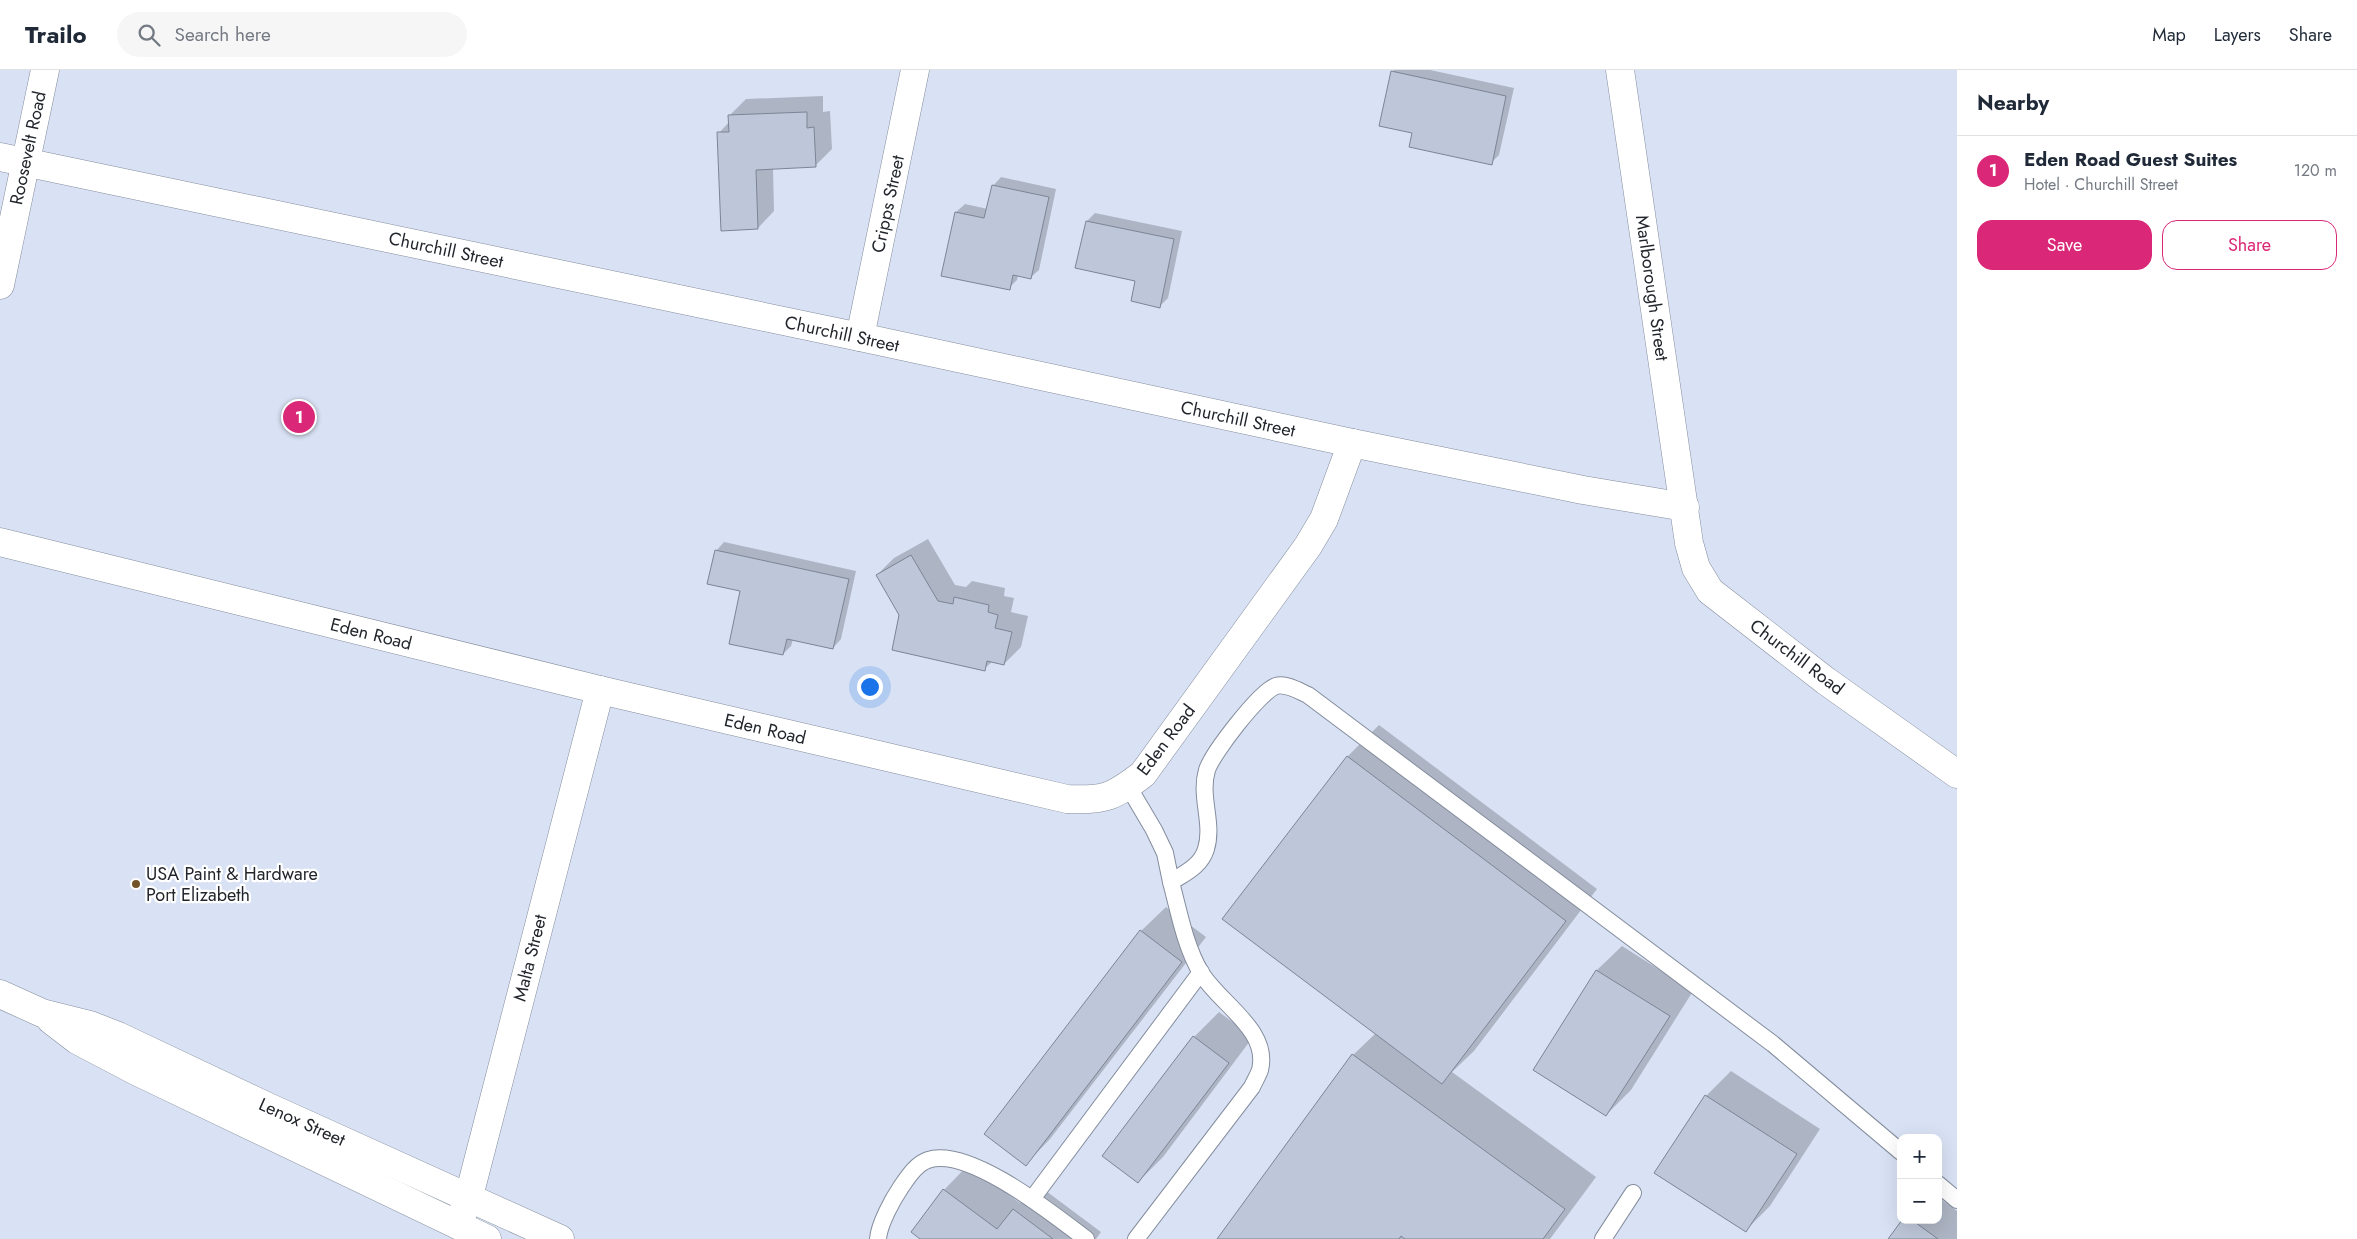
<!DOCTYPE html>
<html lang="en">
<head>
<meta charset="utf-8">
<style>
	:root { --surface:#fff; --page:#f6f6f7; --text:#1f2937; --muted:#747a83; --line:#e0e1e3; --accent:#db2777 }
	body { margin:0; font-family:Jost,sans-serif; background:var(--page); color:var(--text) }
	.controls { position:absolute; right:15px; bottom:15px; display:grid; overflow:hidden; border-radius:10px; box-shadow:0 5px 20px #0002 }
	.controls button { width:45px; height:45px; display:grid; place-items:center; padding:0; border:0; border-bottom:1px solid var(--line); background:var(--surface); color:var(--text); font:25px sans-serif }
	.you { position:absolute; left:869px; top:616px; width:18px; height:18px; margin:-12px; border:4px solid #fff; border-radius:50%; background:#1a73e8; box-shadow:0 0 0 8px #1a73e833 }
	.badge { display:grid; place-items:center; width:32px; height:32px; border-radius:50%; background:var(--accent); color:#fff; font-size:16px; font-weight:700 }
	.pin { position:absolute; translate:-50% -50%; border:2px solid #fff; box-shadow:0 1px 5px #0006 }
	.list { margin:0; padding:0; list-style:none }
	h2 { display:flex; justify-content:space-between; align-items:center; height:65px; margin:0; padding:0 20px; font-size:21px }
	h2 small { font-size:16px; font-weight:400; color:var(--muted) }
	.list li { display:grid; grid-template-columns:32px 1fr auto; gap:15px; align-items:center; box-sizing:border-box; height:70px; padding:0 20px; border-top:1px solid var(--line) }
	.list b { display:block; font-size:19px; white-space:nowrap }
	.list p { margin:0; font-size:16px; white-space:nowrap; color:var(--muted) }
	.list em { font-size:16px; font-style:normal; color:var(--muted) }
	.actions { display:flex; gap:10px; padding:15px 20px }
	.actions a { flex:1; padding:11px 0; border:1px solid var(--accent); border-radius:15px; text-align:center; font-size:18px; color:var(--accent) }
	.actions .main { background:var(--accent); color:#fff }
	.icon { flex:none; width:28px; height:28px; fill:none; stroke:currentColor; stroke-width:2; stroke-linecap:round; stroke-linejoin:round }
	.map { position:relative; flex:none; width:1957px; height:1169px; overflow:hidden }
	header { display:flex; align-items:center; gap:30px; box-sizing:border-box; height:70px; padding:0 25px; background:var(--surface); border-bottom:1px solid var(--line) }
	header strong { font-size:24px }
	nav { display:flex; gap:28px; margin-inline-start:auto; font-size:18px }
	.search { width:350px; height:45px; background:var(--page); display:flex; align-items:center; gap:12px; box-sizing:border-box; padding:0 18px; border-radius:28px; color:var(--muted); font-size:19px }
	main { display:flex }
	aside { flex:1; background:var(--surface) }
	.map>svg:first-child { display:block }
	.shadow { fill:#0003 }
	.building { fill:#bec7d9; stroke:#7c8595 }
	.lines { fill:none; stroke-linecap:round; stroke-linejoin:round }
	.service-casing { stroke:#848d9d; stroke-width:18 }
	.minor-casing { stroke:#848d9d; stroke-width:29 }
	.tertiary-casing { stroke:#848d9d; stroke-width:29 }
	.service { stroke:#fff; stroke-width:16 }
	.minor { stroke:#fff; stroke-width:28 }
	.tertiary { stroke:#fff; stroke-width:28 }
	.poi-dot { fill:#735429; stroke:#fff; stroke-width:2 }
	.labels { text-anchor:middle; stroke-width:4.5; stroke-linejoin:round; paint-order:stroke }
	.street-label { font-size:18px; fill:#22262c; stroke:#fff }
	.poi-label { font-size:18px; fill:#22262c; stroke:#fff; text-anchor:start }
</style>
</head>
<body>
<header>
<strong>Trailo</strong>
<div class="search"><svg class="icon" aria-label="search" viewBox="0 0 24 24"><circle cx="10" cy="10" r="6"/><path d="M15 15l6 6"/></svg>Search here</div>
<nav><a>Map</a><a>Layers</a><a>Share</a></nav>
</header>
<main>
<div class="map">
<svg width="1957" height="1169" viewBox="0 0 1957 1169">
	<rect width="100%" height="100%" fill="#d9e2f4"/>
	<g class="shadow">
		<path d="M1394,0H1430L1514,18L1499,85L1491,93L1413,62L1392,2Z"/>
		<path d="M823,26V42L830,41L832,79L815,96L773,98L774,141L758,158L719,63L729,52V46L746,29Z"/>
		<path d="M1001,107L1056,119L1039,200L1030,208L1018,205L1017,210L1009,218L943,205L956,142L965,134L988,139L993,116Z"/>
		<path d="M1095,143L1182,161L1168,228L1160,236L1137,210L1077,197L1087,151Z"/>
		<path d="M928,469L955,515L966,517L972,511L1005,518L1004,526L1014,528L1011,542L1028,546L1021,577L1004,594L993,591L984,599L901,545L877,505L894,488Z"/>
		<path d="M724,472L856,501L841,569L833,578L793,569L791,576L783,584L716,481Z"/>
		<path d="M1379,655L1597,819L1474,981L1452,1002L1596,1107L1550,1169H1218L1353,985L1376,963L1224,849L1348,686Z"/>
		<path d="M1166,837L1206,867L1050,1069L1026,1094L1141,861Z"/>
		<path d="M1622,876L1693,921L1631,1020L1606,1045L1534,1000L1597,900Z"/>
		<path d="M1219,942L1253,967L1163,1087L1138,1112L1104,1086L1194,967Z"/>
		<path d="M1731,1001L1820,1059L1770,1136L1746,1160L1706,1026Z"/>
		<path d="M968,1095L1020,1133L1038,1115L1101,1162L1096,1169H922L913,1162L944,1120Z"/>
		<path d="M1938,1127L1957,1141V1169H1890L1904,1150H1938Z"/>
	</g>
	<g class="building">
		<path d="M1391,1L1506,26L1492,95L1409,77L1412,63L1379,56Z"/>
		<path d="M807,42V58L814,57L816,97L756,100L758,159L721,161L717,62H729L728,45Z"/>
		<path d="M992,115L1049,127L1031,209L1013,205L1010,220L941,206L955,142L984,148Z"/>
		<path d="M1086,151L1174,169L1160,238L1131,231L1135,211L1075,198Z"/>
		<path d="M715,480L849,509L833,579L787,569L783,585L729,574L740,521L707,514Z"/>
		<path d="M911,485L938,531L953,534L954,527L989,535L988,542L998,545L995,558L1012,562L1004,595L987,591L985,601L892,580L899,545L876,505Z"/>
		<path d="M1347,686L1566,851L1442,1014L1222,849Z"/>
		<path d="M1140,860L1182,892L1026,1096L984,1064Z"/>
		<path d="M1596,900L1670,946L1606,1046L1533,1000Z"/>
		<path d="M1193,966L1229,993L1138,1113L1102,1086Z"/>
		<path d="M1352,984L1565,1139L1543,1169H1405L1401,1166L1399,1169H1217Z"/>
		<path d="M1705,1025L1797,1084L1746,1162L1654,1103Z"/>
		<path d="M943,1119L997,1159L1013,1139L1053,1169H920L911,1162Z"/>
		<path d="M1902,1150H1912L1938,1169H1888Z"/>
	</g>
	<g class="lines">
		<g class="service-casing">
			<g id="service">
				<path d="M1128,716L1154,760L1165,783L1171,812"/>
				<path d="M1938,1114L1957,1130"/>
				<path d="M1032,1129L1201,902"/>
				<path d="M878,1169C879,1154 893,1129 901,1117C908,1107 916,1094 928,1090C969,1076 1054,1145 1086,1169"/>
				<path d="M1136,1169L1252,1017C1254,1012 1258,1006 1260,1000C1270,960 1220,934 1201,903C1185,876 1179,842 1171,812C1185,803 1201,796 1206,779C1214,753 1199,727 1207,700C1212,684 1260,621 1276,616C1286,613 1299,621 1308,625L1773,974L1901,1082"/>
				<path d="M1603,1169L1633,1123"/>
			</g>
		</g>
		<g class="minor-casing">
			<g id="minor">
				<path d="M1620,0L1689,473L1696,498L1710,521L1826,611L1957,704"/>
				<path d="M0,87L860,267L1352,373L1583,420L1685,437"/>
				<path d="M0,215L45,0"/>
				<path d="M860,267L915,0"/>
				<path d="M0,472L600,620L1067,729C1105,731 1113,727 1143,704L1308,476L1324,449L1352,373"/>
				<path d="M458,1155L469,1126L600,620"/>
			</g>
		</g>
		<g class="tertiary-casing">
			<g id="tertiary">
				<path d="M0,924L42,943L90,955L118,966L266,1036L560,1169"/>
				<path d="M51,950L77,970L136,1001L487,1169"/>
			</g>
		</g>
		<use href="#service" class="service"/>
		<use href="#minor" class="minor"/>
		<use href="#tertiary" class="tertiary"/>
	</g>
	<circle class="poi-dot" cx="136" cy="814" r="5"/>
	<g class="labels">
		<g class="street-label">
			<text transform="translate(28 78) rotate(-78)" y="6">Roosevelt Road</text>
			<text transform="translate(888 134) rotate(-78)" y="6">Cripps Street</text>
			<text transform="translate(446 180) rotate(12)" y="6">Churchill Street</text>
			<text transform="translate(1652 218) rotate(82)" y="6">Marlborough Street</text>
			<text transform="translate(842 264) rotate(12)" y="6">Churchill Street</text>
			<text transform="translate(1238 349) rotate(12)" y="6">Churchill Street</text>
			<text transform="translate(371 564) rotate(14)" y="6">Eden Road</text>
			<text transform="translate(1797 587) rotate(37)" y="6">Churchill Road</text>
			<text transform="translate(765 659) rotate(13)" y="6">Eden Road</text>
			<text transform="translate(1166 670) rotate(-53)" y="6">Eden Road</text>
			<text transform="translate(530 888) rotate(-76)" y="6">Malta Street</text>
			<text transform="translate(302 1052) rotate(24)" y="6">Lenox Street</text>
		</g>
		<g class="poi-label">
			<text x="146" y="810">USA Paint &amp; Hardware<tspan x="146" dy="21">Port Elizabeth</tspan></text>
		</g>
	</g>
</svg>
<div class="controls">
<button>+</button>
<button>−</button>
</div>
<div class="you"></div>
<div class="pin badge" style="left:299px;top:347px">1</div>
</div>
<aside>
<h2>Nearby<small></small></h2>
<ul class="list">
<li><span class="badge">1</span><div><b>Eden Road Guest Suites</b><p>Hotel · Churchill Street</p></div><em>120 m</em></li>
</ul>
<div class="actions"><a class="main">Save</a><a>Share</a></div>
</aside>
</main>
</body>
</html>
